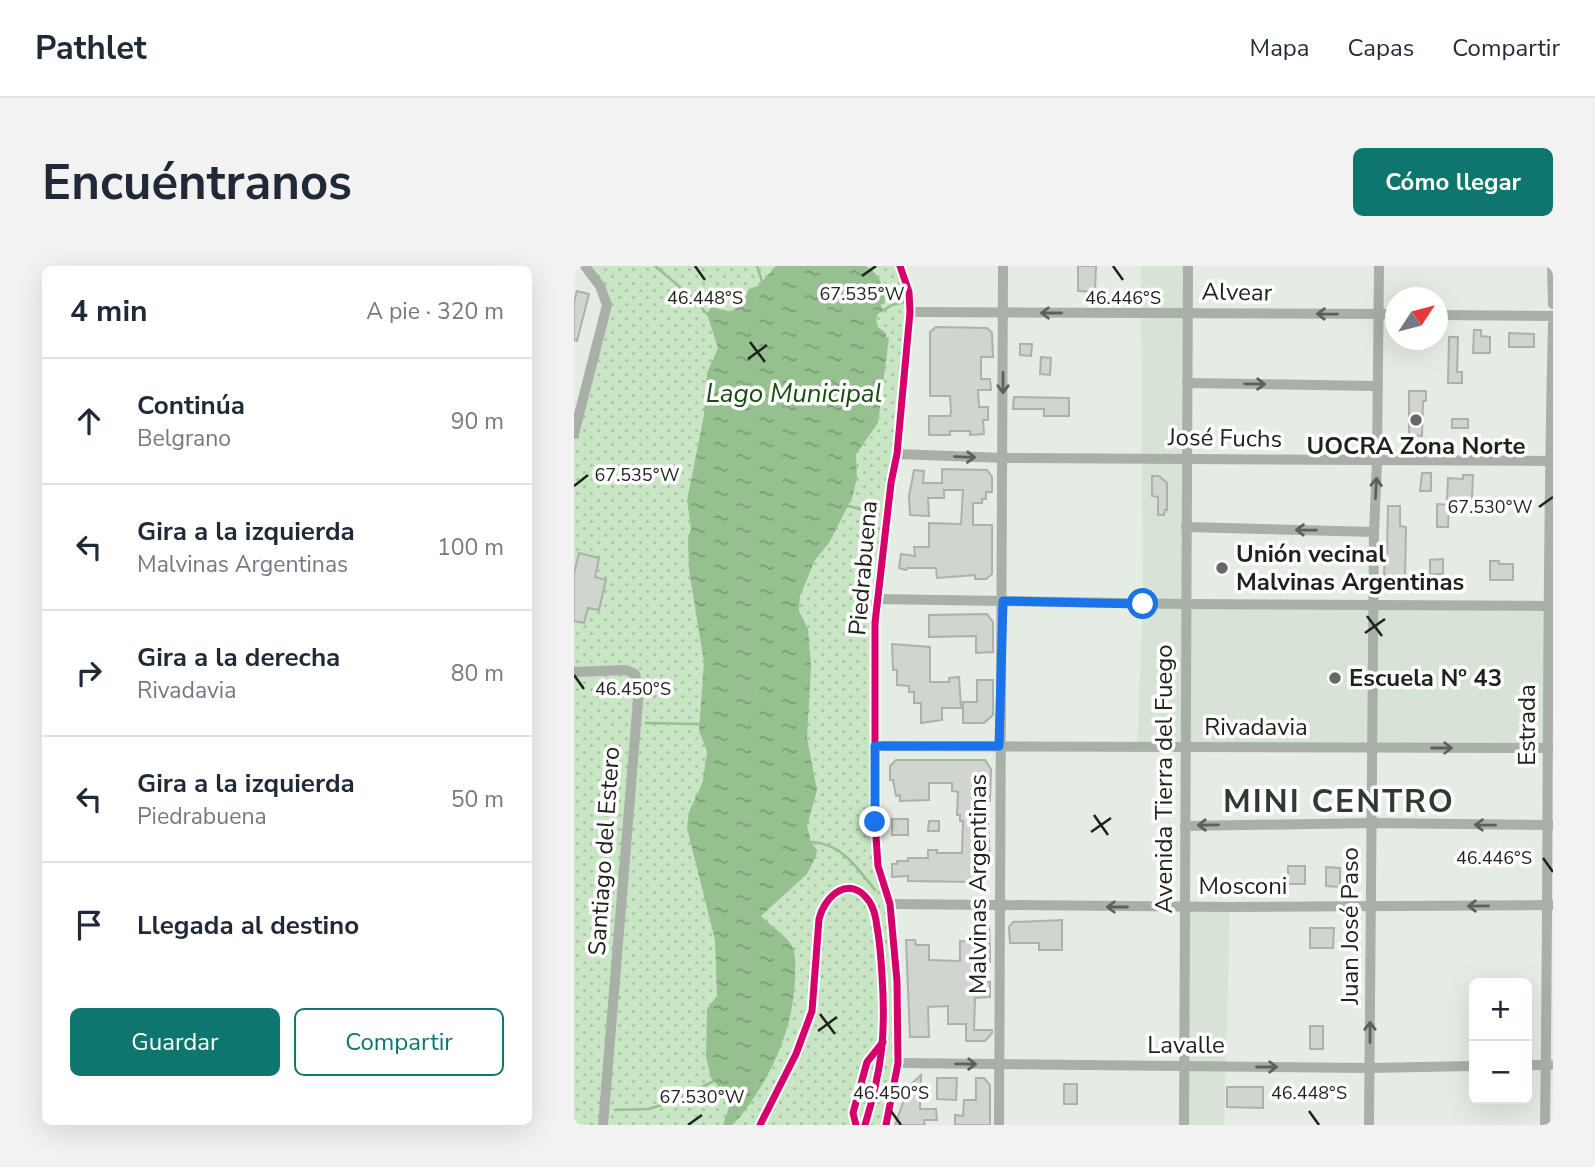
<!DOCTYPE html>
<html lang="es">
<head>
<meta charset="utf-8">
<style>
	:root { --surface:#fff; --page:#f2f2f3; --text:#1f2937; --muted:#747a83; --line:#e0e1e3; --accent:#0f766e }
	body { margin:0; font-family:"Nunito Sans",sans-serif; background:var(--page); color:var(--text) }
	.controls { position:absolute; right:21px; bottom:21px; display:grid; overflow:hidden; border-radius:10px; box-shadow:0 7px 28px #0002 }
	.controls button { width:63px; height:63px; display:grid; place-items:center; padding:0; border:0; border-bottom:2px solid var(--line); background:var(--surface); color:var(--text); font:35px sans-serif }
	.compass { position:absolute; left:811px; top:21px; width:63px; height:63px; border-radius:50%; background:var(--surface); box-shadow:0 7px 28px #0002; rotate:54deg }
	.stop { position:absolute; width:21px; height:21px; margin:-16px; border:5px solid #1a73e8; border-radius:50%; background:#fff }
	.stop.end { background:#1a73e8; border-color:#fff; box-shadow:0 2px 7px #0008 }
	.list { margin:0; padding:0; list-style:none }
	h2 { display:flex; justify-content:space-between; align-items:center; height:91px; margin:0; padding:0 28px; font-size:30px }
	h2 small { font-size:23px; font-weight:400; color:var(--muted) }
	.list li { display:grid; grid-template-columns:46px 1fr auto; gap:21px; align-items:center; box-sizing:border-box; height:126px; padding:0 28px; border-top:2px solid var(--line) }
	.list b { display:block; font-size:26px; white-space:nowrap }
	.list p { margin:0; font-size:23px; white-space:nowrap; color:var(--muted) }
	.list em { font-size:23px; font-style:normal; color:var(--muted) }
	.actions { display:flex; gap:14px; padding:21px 28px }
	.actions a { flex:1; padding:16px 0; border:2px solid var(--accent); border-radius:10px; text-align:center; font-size:24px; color:var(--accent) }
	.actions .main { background:var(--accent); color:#fff }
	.icon { flex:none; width:38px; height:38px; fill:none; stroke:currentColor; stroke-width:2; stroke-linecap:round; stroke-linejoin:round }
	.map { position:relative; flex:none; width:979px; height:859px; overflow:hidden; border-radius:10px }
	header { display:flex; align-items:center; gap:42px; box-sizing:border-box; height:98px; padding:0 35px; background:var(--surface); border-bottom:2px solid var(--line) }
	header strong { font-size:33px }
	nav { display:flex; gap:38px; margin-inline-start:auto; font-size:24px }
	.intro { display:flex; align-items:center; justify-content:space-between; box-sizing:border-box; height:168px; padding:0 42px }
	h1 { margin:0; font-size:49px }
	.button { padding:18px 32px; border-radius:10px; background:var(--accent); color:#fff; font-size:24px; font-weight:700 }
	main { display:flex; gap:42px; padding:0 42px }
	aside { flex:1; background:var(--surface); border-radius:10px; box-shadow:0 7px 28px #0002 }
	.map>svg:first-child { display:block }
	.built { fill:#d7e3d5 }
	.park { fill:url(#park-dots) }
	.water { fill:url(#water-ripples) }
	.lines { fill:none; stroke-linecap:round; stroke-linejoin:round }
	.stream { stroke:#97c091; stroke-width:2.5 }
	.building { fill:#d0d5cf; stroke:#acb1ab; stroke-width:2 }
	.minor { stroke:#a8b0a7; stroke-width:10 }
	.cycleway-casing { stroke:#fff; stroke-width:11 }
	.cycleway { stroke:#d6006c; stroke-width:7 }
	.oneway { stroke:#5c625b }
	.route { stroke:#1a73e8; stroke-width:9 }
	.ticks { fill:none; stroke:#1e221d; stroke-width:2.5 }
	.poi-dot { fill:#646963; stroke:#fff; stroke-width:2.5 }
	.labels { text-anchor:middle; stroke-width:7; stroke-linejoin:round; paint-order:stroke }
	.street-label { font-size:24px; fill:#1e221d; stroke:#fff }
	.poi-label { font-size:24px; font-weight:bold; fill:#1e221d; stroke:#fff; text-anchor:start }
	.water-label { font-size:26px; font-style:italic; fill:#154e0f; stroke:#fff }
	.district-label { font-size:32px; font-weight:bold; letter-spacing:2px; fill:#313a30; stroke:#fff }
	.ticks-label { font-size:18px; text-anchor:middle; fill:#1e221d; stroke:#fff; stroke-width:7; stroke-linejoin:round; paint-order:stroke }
</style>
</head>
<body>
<header>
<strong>Pathlet</strong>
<nav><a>Mapa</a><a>Capas</a><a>Compartir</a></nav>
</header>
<div class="intro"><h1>Encuéntranos</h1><a class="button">Cómo llegar</a></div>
<main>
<aside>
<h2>4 min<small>A pie · 320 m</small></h2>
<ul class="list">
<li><svg class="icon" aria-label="ahead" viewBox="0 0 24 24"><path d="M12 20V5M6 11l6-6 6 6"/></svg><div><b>Continúa</b><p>Belgrano</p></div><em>90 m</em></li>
<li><svg class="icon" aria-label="left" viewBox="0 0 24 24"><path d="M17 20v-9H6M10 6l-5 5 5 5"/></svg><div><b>Gira a la izquierda</b><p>Malvinas Argentinas</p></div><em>100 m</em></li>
<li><svg class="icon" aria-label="right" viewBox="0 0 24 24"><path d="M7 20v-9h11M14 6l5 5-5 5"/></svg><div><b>Gira a la derecha</b><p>Rivadavia</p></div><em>80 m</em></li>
<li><svg class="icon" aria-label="left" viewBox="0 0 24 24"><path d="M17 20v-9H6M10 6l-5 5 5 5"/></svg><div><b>Gira a la izquierda</b><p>Piedrabuena</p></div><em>50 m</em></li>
<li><svg class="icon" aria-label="arrive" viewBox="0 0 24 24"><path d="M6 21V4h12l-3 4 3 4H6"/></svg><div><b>Llegada al destino</b></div></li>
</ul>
<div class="actions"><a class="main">Guardar</a><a>Compartir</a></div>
</aside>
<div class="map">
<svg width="979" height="859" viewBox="0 0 979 859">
	<defs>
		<pattern id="park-dots" width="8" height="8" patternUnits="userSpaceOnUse" patternTransform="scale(1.75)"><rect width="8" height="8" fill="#c8e5c4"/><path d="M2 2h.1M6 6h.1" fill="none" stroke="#abc4a8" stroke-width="1.8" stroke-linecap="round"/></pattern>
		<pattern id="water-ripples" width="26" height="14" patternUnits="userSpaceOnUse" patternTransform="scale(1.75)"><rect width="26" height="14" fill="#97c091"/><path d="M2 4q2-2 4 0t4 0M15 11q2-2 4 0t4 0" fill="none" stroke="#7b9c76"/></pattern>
	</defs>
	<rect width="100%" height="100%" fill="#e5ece4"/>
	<g class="built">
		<path d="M567,0H614L611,338L979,340V482L563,480L569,338Z"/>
		<path d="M611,641H656L650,859H610Z"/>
	</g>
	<path class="park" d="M11,0H326L336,46L302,333L301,556L316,638L324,797L312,859H0V168L33,39Z"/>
	<path class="water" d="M202,0H291C307,8 310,21 311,37L306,39L310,44L304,48L302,54L304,61L312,67V72L315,71L304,157L282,188L283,212L278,232L255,277L241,294L226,330L225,345L234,363L237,400L233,472L243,524L233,560L237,576L243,584L242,590L233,608L187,650C196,660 211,668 218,680C222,689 221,698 221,707C221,760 198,811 165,852L158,859H149L156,838L143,826L144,820L137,812L132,791L133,743L143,730L141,674L113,562L115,546L129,515L133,485L125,465L130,396L115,304L114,273L117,262L113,235L130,149L133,107L144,82L133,48L137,41L158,46L172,30L175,23L184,20Z"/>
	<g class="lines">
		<g class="stream">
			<path d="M81,0L118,31L133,48"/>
			<path d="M183,0L188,15"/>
			<path d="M310,44L318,39L331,36"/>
			<path d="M274,240L290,244L302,267"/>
			<path d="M72,457L126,458"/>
			<path d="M237,576C268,577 284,603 301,624"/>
			<path d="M41,844L74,843L91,838L140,815"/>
		</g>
	</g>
	<g class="building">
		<path d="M504,0H522L521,26L504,25Z"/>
		<path d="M3,25L15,28L3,75L0,74V36Z"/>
		<path d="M362,61L413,62L418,67L419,91H407V113H416L417,124H404L405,141H414V154H409L410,168L396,169V165H376V169H355V150H376L377,146L376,130H356V66Z"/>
		<path d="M900,64H907V70L916,71V87H899Z"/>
		<path d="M935,67L960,68V81H935Z"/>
		<path d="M875,71H884L883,106H888V117H874Z"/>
		<path d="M446,78H458L457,90L446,89Z"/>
		<path d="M467,91L477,92L476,109L466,108Z"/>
		<path d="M835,125H852V135H849L848,170L835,169Z"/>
		<path d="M440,131L495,132V150H470V143H439Z"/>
		<rect x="878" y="153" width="16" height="9"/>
		<path d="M368,203L413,204L418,211V226H412V233H408V237H399V259H418V308L412,313H401V309L363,312L362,302H333L332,304L325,302L327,288L341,290L340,281H355V257L387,258L389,224H370V232H354L355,250L336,249L335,230L340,204L350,205L349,217H368Z"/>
		<path d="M848,207H857V225H846Z"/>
		<path d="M889,209H899L898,234H873L874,212L889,213Z"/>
		<path d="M578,210H585L593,217V244H591L590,249H584V231L578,230Z"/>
		<path d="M863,238L875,239L874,261H863Z"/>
		<path d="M814,240H826V260L832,261L831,314L815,313L810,308L811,287H813Z"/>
		<path d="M5,287L25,292L21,311L32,314L25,344L14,342L10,357L0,355V308Z"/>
		<path d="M869,293V308H856V294Z"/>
		<path d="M916,295H925V298H939V314H916Z"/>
		<path d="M413,348L419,356V386L402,387V370L355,371V349Z"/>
		<path d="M318,378L356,381V416H375V412L385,411L387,442H368V454L347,457V437H340V426H335V420L323,419V404H319Z"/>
		<path d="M403,414H419V449L410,457H389V436H403Z"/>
		<path d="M322,494H411L417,503L416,535H405V555H414L416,597H400V616L334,615V610L318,611V598H323V595H334V592H354V584H363V587H388L389,555H386V549H383L384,526L378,525V517H355V534L326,535V529L322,530L319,514H316V500Z"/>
		<rect x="318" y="553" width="16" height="16"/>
		<path d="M355,555H365V565H354Z"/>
		<rect x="714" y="600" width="17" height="18"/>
		<path d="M752,601L766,602V621L752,620Z"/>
		<path d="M399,652H411L415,660L416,686V696H407V715L416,716V731L401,732L400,764H418V767L411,775H392V758H374V740L354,741L355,771H336L332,674H341L342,679H355V694L386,695V675L399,676Z"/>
		<path d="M488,654V684H465V677H436L435,661L439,656Z"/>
		<path d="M736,662H760L759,682H736Z"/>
		<rect x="736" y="760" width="13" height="23"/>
		<path d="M347,809L346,843H362L363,854H350L351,859H321L335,820Z"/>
		<path d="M363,812H383L382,834L363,833Z"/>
		<path d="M402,812H410L416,819V859H381V849L389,850L390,834H402Z"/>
		<rect x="490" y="818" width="13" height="20"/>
		<path d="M653,821H689V842L653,841Z"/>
	</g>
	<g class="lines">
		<g class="minor">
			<path d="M978,0L979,38"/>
			<path d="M336,46L822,48"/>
			<path d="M864,49L979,50"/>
			<path d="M613,117L803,120"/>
			<path d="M0,168L33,39L26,20L11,0"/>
			<path d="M323,188L430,192L979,195"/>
			<path d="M612,261L800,266"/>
			<path d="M302,333L611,338L978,340"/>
			<path d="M0,406L52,404L61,408L65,422L29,859"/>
			<path d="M301,480L979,482"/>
			<path d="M611,560L798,557L979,559"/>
			<path d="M316,638L656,641L978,639"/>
			<path d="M324,797L796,802L900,800"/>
			<path d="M953,799H976"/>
			<path d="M312,859L324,797L323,715L316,638L304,600L301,556V357L317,217L323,188L336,46L335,26L326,0"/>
			<path d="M425,859L429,0"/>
			<path d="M610,859L614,0"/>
			<path d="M795,859L800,266L803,196L805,0"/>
			<path d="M971,859C975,592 972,325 979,58"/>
		</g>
		<g class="cycleway-casing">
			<g id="cycleway">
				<path d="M186,859L222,788L238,745L245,653C251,629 276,608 295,635C300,642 302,652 303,661C306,677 307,693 308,709C312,768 308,803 291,859"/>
				<path d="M282,859L279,847L293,796L309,776"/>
				<path d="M312,859L324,797L323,715L316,638L304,600L301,556V357L317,217L323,188L336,46L335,26L326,0"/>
			</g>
		</g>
		<use href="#cycleway" class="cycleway"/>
	</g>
	<defs><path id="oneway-shaft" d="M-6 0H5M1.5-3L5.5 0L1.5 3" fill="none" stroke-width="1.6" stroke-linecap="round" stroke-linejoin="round" transform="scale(1.75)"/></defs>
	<g class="oneway">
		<use href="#oneway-shaft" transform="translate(477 47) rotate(180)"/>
		<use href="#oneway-shaft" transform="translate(753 48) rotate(-179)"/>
		<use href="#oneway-shaft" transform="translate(429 117) rotate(90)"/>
		<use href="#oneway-shaft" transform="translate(681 118) rotate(1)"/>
		<use href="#oneway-shaft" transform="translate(391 191) rotate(2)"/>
		<use href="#oneway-shaft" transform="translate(802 222) rotate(-87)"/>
		<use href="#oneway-shaft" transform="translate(732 264) rotate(-179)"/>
		<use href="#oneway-shaft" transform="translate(868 482)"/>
		<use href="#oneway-shaft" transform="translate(634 559) rotate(179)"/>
		<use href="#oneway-shaft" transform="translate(911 559) rotate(-179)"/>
		<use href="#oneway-shaft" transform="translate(904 640) rotate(179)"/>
		<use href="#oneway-shaft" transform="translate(543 641) rotate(-180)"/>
		<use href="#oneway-shaft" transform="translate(796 766) rotate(-90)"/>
		<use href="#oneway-shaft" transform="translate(392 798) rotate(1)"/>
		<use href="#oneway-shaft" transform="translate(693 801)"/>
	</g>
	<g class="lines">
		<path class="route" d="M301,556V480H425L429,335L569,338"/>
	</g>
	<path class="ticks" d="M121,0L131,14M539,0L549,14M288,10L302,0M176,76L191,96M174,93L193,79M0,220L14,209M965,241L979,231M793,350L808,370M791,367L811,353M0,409L10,423M520,549L534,569M517,566L537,552M969,592L979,606M246,748L261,768M244,765L263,751M317,845L327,859M735,845L745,859M114,859L128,849"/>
	<g class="poi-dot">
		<circle cx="842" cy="154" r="7"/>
		<circle cx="648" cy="302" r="7"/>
		<circle cx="761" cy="412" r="7"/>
	</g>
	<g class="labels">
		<g class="street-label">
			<text transform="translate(663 26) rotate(1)" y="8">Alvear</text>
			<text transform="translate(651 172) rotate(1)" y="8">José Fuchs</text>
			<text transform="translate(289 302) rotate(-85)" y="8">Piedrabuena</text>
			<text transform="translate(953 459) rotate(-90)" y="8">Estrada</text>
			<text x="682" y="469">Rivadavia</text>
			<text transform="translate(590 513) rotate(-90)" y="8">Avenida Tierra del Fuego</text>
			<text transform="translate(30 585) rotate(-86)" y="8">Santiago del Estero</text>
			<text transform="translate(404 618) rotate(-90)" y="8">Malvinas Argentinas</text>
			<text x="669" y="628">Mosconi</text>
			<text transform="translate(776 660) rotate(-90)" y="8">Juan José Paso</text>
			<text x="612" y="787">Lavalle</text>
		</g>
		<g class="poi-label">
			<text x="842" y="188" text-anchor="middle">UOCRA Zona Norte</text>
			<text x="662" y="296">Unión vecinal<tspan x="662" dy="28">Malvinas Argentinas</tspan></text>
			<text x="775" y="420">Escuela Nº 43</text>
		</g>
		<g class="water-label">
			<text x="220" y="136">Lago Municipal</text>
		</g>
		<g class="district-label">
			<text x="765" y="546">MINI CENTRO</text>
		</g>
	</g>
	<g class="ticks-label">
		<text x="288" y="34">67.535°W</text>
		<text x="131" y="38">46.448°S</text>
		<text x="549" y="38">46.446°S</text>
		<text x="63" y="215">67.535°W</text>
		<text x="916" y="247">67.530°W</text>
		<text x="59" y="429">46.450°S</text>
		<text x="920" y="598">46.446°S</text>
		<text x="317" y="833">46.450°S</text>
		<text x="735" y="833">46.448°S</text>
		<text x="128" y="837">67.530°W</text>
	</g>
</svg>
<div class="controls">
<button>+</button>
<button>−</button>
</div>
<svg class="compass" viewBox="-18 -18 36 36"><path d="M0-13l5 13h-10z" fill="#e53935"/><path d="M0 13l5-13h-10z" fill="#747a83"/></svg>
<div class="stop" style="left:569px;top:338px"></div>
<div class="stop end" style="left:301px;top:556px"></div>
</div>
</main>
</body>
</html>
